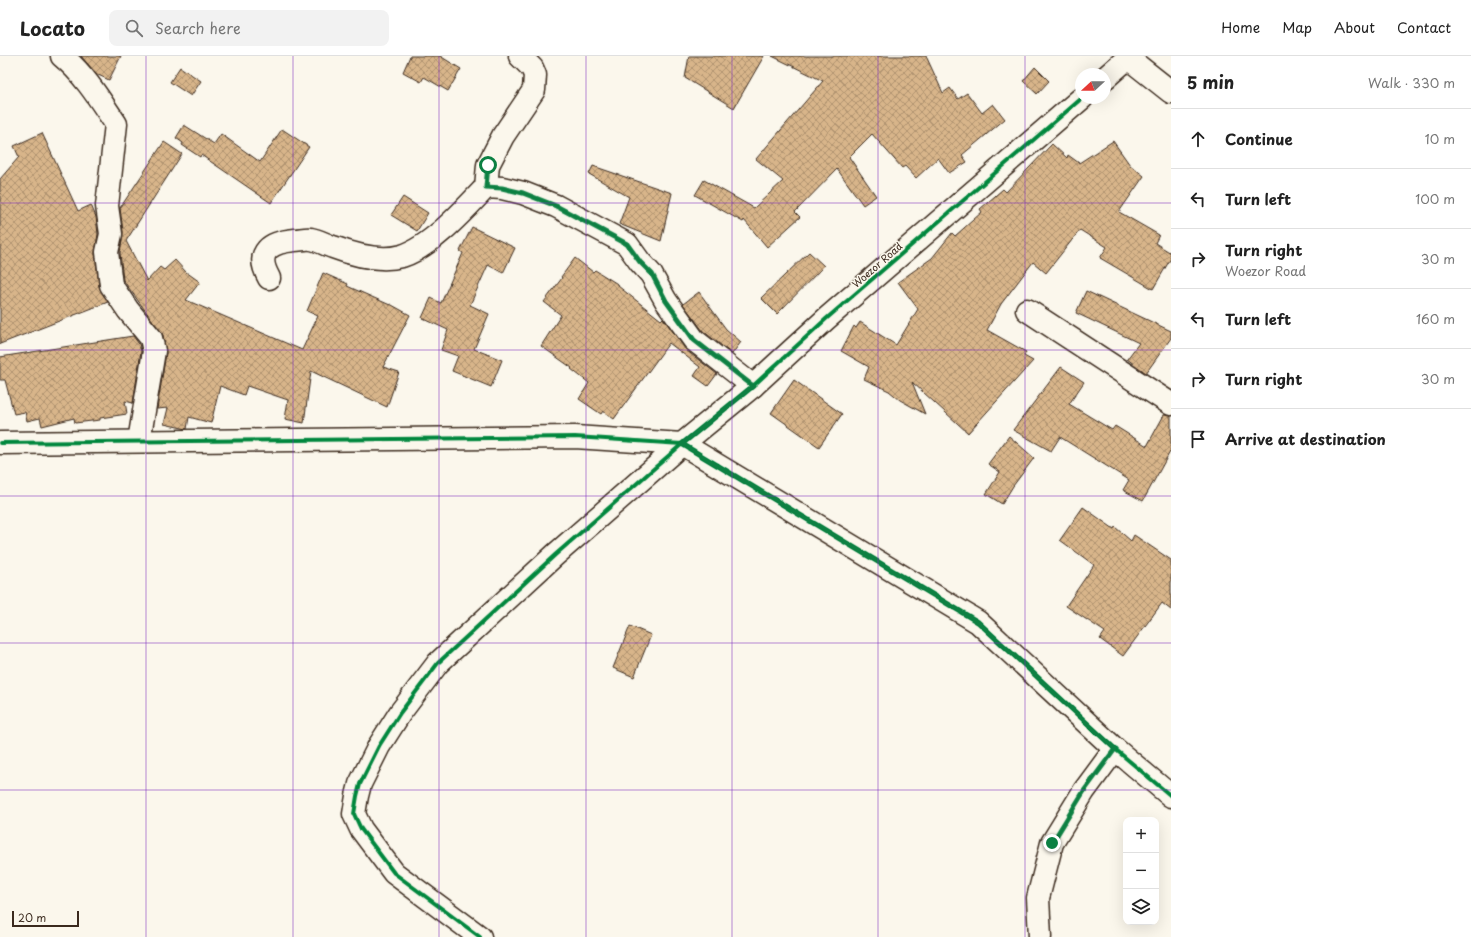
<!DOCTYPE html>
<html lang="en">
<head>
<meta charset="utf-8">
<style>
	:root { --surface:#fff; --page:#f2f2f2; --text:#222; --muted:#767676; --line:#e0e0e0 }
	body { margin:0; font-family:"Playpen Sans",sans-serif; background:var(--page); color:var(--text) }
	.controls { position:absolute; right:12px; bottom:12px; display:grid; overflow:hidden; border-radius:8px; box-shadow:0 4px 16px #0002 }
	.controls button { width:36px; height:36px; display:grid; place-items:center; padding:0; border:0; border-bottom:1px solid var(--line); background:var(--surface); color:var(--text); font:20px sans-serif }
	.compass { position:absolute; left:1075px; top:12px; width:36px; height:36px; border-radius:50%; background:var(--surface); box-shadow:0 4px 16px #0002; rotate:249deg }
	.scale { position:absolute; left:12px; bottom:10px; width:67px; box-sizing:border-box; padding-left:4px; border:2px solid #3b2a1e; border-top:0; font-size:11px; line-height:14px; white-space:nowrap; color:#3b2a1e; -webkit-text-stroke:3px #fbf7ec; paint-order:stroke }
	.stop { position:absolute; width:12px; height:12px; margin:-9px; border:3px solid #0b8043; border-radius:50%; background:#fff }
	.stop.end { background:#0b8043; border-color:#fff; box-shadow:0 1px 4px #0008 }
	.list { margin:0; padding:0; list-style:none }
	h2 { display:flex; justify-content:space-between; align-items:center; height:52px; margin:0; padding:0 16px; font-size:17px }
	h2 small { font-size:13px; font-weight:400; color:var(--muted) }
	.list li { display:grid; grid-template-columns:26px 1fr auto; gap:12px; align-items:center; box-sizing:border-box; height:60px; padding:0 16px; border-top:1px solid var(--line) }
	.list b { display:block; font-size:15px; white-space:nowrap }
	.list p { margin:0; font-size:13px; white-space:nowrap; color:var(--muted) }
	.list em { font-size:13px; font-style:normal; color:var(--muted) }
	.icon { flex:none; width:22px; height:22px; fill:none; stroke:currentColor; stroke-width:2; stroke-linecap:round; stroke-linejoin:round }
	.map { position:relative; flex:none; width:1171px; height:881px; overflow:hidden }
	header { display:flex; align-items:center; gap:24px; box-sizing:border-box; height:56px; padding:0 20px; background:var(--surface); border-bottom:1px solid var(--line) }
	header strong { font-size:19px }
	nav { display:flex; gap:22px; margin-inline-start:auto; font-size:14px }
	.search { width:280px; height:36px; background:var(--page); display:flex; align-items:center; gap:10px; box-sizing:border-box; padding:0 14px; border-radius:8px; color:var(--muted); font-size:15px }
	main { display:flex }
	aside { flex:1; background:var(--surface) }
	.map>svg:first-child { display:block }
	.building { fill:url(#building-cross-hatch); stroke:#3b2a1e }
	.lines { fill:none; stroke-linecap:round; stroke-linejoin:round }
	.minor-casing { stroke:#3b2a1e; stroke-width:25 }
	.minor { stroke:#fbf7ec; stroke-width:22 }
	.cycleway-casing { stroke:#fbf7ec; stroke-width:6 }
	.cycleway { stroke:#00873e; stroke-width:4 }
	.route { stroke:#0b8043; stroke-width:5 }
	.grid { fill:none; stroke:#7b2cbf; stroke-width:1; stroke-opacity:0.55 }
	.labels { text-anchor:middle; stroke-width:3; stroke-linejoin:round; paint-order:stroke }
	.street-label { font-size:10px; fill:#3b2a1e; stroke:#fbf7ec }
</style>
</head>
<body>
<header>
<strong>Locato</strong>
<div class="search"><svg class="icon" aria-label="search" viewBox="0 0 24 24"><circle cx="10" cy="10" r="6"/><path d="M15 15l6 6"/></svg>Search here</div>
<nav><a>Home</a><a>Map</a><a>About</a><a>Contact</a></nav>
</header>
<main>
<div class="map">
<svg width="1171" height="881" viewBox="0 0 1171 881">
	<defs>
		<pattern id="building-cross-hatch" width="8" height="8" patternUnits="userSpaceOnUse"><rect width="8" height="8" fill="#d8b58a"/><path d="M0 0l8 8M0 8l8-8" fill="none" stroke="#b09370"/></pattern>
	</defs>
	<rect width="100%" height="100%" fill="#fbf7ec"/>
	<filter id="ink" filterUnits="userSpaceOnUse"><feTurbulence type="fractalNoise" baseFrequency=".025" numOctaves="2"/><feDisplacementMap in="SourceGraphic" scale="8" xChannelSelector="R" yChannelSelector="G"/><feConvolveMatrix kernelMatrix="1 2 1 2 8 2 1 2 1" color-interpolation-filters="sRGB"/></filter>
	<g filter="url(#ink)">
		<g class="building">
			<path d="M81,0H121L109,24L96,18Z"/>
			<path d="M410,0H440L461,13L448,35L424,21L421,26L403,16Z"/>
			<path d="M689,0H764L734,52L685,22Z"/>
			<path d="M772,0H926L943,37L950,32L958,43L967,37L982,57L993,48L1005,63L962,99L967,106L949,117L938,102L916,122L905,110L902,112L872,78L849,101L876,140L863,149L837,113L795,156L800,161L767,191L744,164L743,166L695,139L704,124L754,152L783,125L756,103L823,25Z"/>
			<path d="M180,11L201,25L191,40L170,26Z"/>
			<path d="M1035,11L1049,25L1037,38L1023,25Z"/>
			<path d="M184,69L214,88L221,78L260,106L282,73L309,91L271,147L201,99L200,101L182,89L183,87L176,82Z"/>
			<path d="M42,77L78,155L91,149L96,161L98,178L95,197L99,230L108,246L0,288V123L19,101L14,90Z"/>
			<path d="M1113,85L1130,109L1144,120L1119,156L1159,179L1155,187L1171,197V202L1153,233L1100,202L1107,191L1080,174L1046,217L1033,206L1001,248L987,274L1026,296L1024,300L1033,305L968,377L912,326L925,358L900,344L889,335L864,323L869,311L841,295L854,270L856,272L860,266L896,289L918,253L898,226L932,202L952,177L955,180L982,156L980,153L1003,133L1006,136L1052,88L1067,102L1068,99L1079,107Z"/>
			<path d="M164,86L182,98L126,185L147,225L160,211L164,214L175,204L186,216L200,226L186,244L302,294L318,260L307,255L323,217L348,228L347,230L390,249V248L410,259L383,311L399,316L387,351L311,315L304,367L285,363L288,344L247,330L244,339L220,330L211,367L189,361L187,373L164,368L168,352L157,353L166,297L163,279L123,224L120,197L123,176L120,152Z"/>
			<path d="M593,110L672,137L661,185L619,168L629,141L589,118Z"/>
			<path d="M403,141L428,157L417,175L391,159Z"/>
			<path d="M472,171L515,192L503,217L488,209L470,249L489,258L474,293L502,304L491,331L452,315L458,300L441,294L448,274L422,262L431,242L441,247L463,197L460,195Z"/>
			<path d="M809,196L824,210L777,258L761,242Z"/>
			<path d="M575,202L593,216L595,214L619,229L618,230L661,264L663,262L686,294L717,318L708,330L694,320L700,311L669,287L614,363L603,355L601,358L579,343L589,327L571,313L572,312L541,290L561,259L544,246L562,222L561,221Z"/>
			<path d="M1086,235L1171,275V282L1146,317L1127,303L1139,287L1076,257Z"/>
			<path d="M699,236L726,273L741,286L732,298L703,275L683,248Z"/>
			<path d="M133,280L139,288L141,295L133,347L125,345L127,358L100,362V364L75,367L74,362L42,370L40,362L27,365L25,356L14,358L5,324H0V301Z"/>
			<path d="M1061,311L1084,326L1069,348L1112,374L1115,370L1147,390L1164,359L1171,360V394L1143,445L1123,434L1129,424L1060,381L1051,395L1013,374Z"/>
			<path d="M794,324L842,358L819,391L771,357Z"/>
			<path d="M1009,380L1034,402L1013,430L1002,448L986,438L1000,416L988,408Z"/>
			<path d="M1083,451L1114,473L1115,471L1131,485L1134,479L1171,504V554L1162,547L1123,600L1100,583L1105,576L1066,550L1094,509L1060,484Z"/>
			<path d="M630,570L651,579L634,621L613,612Z"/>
		</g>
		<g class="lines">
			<g class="minor-casing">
				<g id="minor">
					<path d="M62,0C85,19 100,44 116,68L107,150L111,178L107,196L111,229L128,254L151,282L154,295L139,385"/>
					<path d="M1128,2L1171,36"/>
					<path d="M1105,22L1130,0"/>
					<path d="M486,131L488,109L503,80L534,34L535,19L532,12L520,0"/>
					<path d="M269,222C254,195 271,186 295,184C300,184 306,182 311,183C318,184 326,189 333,191C354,199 380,206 402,200C431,191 465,153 486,131L502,132L523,137L556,150L627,188L640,206L651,218L666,245L694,284L753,330"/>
					<path d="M1027,254L1171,348"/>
					<path d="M0,387L575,381L682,388L978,566L1115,693L1171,740"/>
					<path d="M480,881L394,817L361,773L354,758L357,740L360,728L379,690L400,657L438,607L555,499L682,388L753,330L826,263L1082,42"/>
					<path d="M1040,881L1038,842L1052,787L1084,735L1115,693"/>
				</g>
			</g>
			<use href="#minor" class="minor"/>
			<g class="cycleway-casing">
				<g id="cycleway">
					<path d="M0,387L575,381L682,388L978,566L1115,693L1171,740"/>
					<path d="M480,881L394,817L361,773L354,758L357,740L360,728L379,690L400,657L438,607L555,499L682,388L753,330L826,263L1082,42"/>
				</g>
			</g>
			<use href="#cycleway" class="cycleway"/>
		</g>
	</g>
	<g class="lines" filter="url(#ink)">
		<path class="route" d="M488,109L486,131L502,132L523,137L556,150L627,188L640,206L652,218L666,245L694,284L753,330L682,388L978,566L1115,693L1084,735L1052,787"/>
	</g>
	<path class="grid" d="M146,0V881M293,0V881M439,0V881M586,0V881M732,0V881M878,0V881M1025,0V881M0,147H1171M0,294H1171M0,440H1171M0,587H1171M0,734H1171"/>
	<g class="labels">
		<g class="street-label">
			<text transform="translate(877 209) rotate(-41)" y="4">Woezor Road</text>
		</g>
	</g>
</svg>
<div class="controls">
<button>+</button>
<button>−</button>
<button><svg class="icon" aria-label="layers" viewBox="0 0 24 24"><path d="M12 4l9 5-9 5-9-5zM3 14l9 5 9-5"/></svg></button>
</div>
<svg class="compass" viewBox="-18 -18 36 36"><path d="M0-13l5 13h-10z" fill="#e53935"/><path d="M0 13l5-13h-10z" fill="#767676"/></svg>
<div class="scale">20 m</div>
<div class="stop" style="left:488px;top:109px"></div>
<div class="stop end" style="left:1052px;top:787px"></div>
</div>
<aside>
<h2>5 min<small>Walk · 330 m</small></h2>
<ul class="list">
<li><svg class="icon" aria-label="ahead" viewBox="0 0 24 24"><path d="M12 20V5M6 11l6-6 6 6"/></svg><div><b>Continue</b></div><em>10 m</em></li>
<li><svg class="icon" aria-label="left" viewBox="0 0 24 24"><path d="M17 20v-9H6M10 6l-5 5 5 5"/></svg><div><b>Turn left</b></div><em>100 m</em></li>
<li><svg class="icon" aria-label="right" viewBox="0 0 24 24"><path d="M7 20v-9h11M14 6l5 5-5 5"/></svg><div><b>Turn right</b><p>Woezor Road</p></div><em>30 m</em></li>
<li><svg class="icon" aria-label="left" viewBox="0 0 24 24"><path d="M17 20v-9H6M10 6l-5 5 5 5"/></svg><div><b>Turn left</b></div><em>160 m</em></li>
<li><svg class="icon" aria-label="right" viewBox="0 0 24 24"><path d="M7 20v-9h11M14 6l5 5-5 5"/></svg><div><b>Turn right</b></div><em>30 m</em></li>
<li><svg class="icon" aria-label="arrive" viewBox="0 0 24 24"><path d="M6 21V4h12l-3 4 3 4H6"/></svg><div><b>Arrive at destination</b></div></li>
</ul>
</aside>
</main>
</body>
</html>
